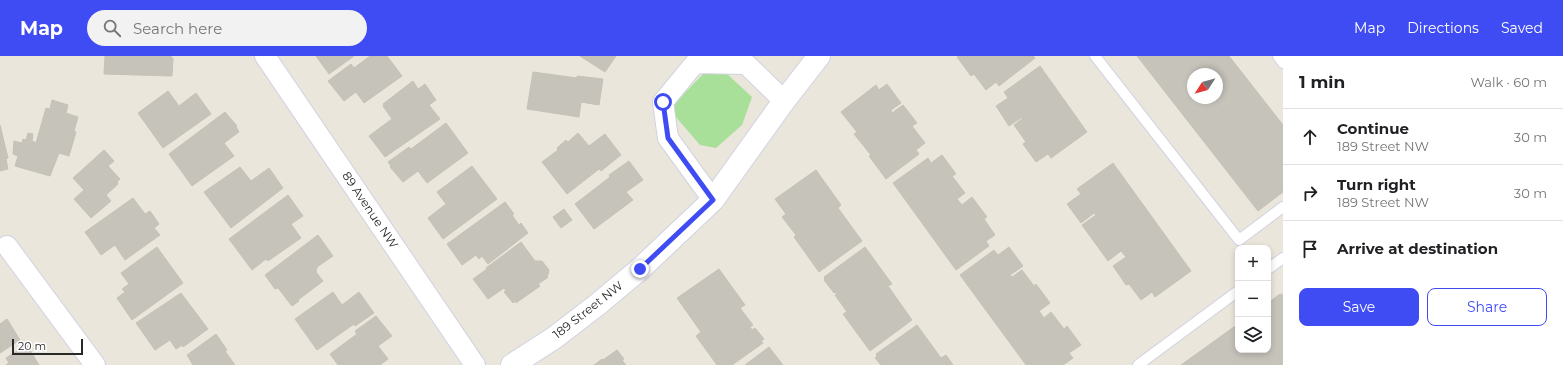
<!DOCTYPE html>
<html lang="en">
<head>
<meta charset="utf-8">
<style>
	:root { --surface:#fff; --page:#f2f2f2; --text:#202124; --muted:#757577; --line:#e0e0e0; --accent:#3f4cf4 }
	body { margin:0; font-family:Montserrat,sans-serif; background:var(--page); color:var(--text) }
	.controls { position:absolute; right:12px; bottom:12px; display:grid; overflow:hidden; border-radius:8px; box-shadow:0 2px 6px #0003 }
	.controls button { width:36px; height:36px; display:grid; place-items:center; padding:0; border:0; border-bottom:1px solid var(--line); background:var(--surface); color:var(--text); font:20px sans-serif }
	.compass { position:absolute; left:1187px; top:12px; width:36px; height:36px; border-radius:50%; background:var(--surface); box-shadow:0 2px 6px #0003; rotate:234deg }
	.scale { position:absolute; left:12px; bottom:10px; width:71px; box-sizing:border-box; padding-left:4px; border:2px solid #292929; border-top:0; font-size:11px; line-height:14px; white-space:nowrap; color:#292929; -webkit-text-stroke:3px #fff; paint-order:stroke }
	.stop { position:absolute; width:12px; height:12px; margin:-9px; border:3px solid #3f4cf4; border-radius:50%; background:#fff }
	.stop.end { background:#3f4cf4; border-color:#fff; box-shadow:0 1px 4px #0008 }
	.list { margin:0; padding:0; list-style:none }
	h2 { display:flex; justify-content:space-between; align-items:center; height:52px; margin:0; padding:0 16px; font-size:17px }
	h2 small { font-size:13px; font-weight:400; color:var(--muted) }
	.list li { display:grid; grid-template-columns:26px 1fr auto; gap:12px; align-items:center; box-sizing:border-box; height:56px; padding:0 16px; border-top:1px solid var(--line) }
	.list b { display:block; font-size:15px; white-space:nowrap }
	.list p { margin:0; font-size:13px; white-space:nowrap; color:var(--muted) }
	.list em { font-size:13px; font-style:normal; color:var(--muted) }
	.actions { display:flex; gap:8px; padding:12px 16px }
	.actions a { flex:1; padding:9px 0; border:1px solid var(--accent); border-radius:8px; text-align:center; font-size:14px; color:var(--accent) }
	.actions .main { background:var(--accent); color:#fff }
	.icon { flex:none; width:22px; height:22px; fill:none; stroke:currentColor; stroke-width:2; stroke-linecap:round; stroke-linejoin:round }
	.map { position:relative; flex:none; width:1283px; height:309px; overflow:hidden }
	header { display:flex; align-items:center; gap:24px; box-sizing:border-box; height:56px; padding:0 20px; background:var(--accent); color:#fff }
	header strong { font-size:19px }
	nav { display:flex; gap:22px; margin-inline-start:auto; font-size:14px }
	.search { width:280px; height:36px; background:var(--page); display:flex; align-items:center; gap:10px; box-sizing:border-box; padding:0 14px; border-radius:22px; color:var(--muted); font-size:15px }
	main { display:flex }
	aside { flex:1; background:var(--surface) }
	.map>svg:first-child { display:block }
	.green { fill:#a9e099 }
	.building { fill:#c6c3bb; stroke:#c6c2b5; fill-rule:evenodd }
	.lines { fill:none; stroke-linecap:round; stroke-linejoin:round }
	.lane-casing { stroke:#d0d2e2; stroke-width:12 }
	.street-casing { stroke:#d0d2e2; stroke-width:22 }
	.secondary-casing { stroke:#d0d2e2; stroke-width:24 }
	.lane { stroke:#fff; stroke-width:10 }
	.street { stroke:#fff; stroke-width:20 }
	.secondary { stroke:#fff; stroke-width:22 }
	.route { stroke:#3f4cf4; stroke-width:5 }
	.labels { text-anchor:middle; stroke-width:3; stroke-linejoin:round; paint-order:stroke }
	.street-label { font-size:12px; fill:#292929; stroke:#fff }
</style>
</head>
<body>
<header>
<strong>Map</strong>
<div class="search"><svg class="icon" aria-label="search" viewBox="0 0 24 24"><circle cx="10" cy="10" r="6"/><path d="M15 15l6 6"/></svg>Search here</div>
<nav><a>Map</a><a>Directions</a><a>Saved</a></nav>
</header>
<main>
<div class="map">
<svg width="1283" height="309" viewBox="0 0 1283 309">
	<rect width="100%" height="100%" fill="#ebe6db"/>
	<path class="green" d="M725,16L752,41L742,69L716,92L700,89L675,60V47L704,17Z"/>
	<g class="building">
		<path d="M105,0H171V2H173L172,20L104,18Z"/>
		<path d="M316,0H354L329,18Z"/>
		<path d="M370,0H387L402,20L364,47L356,36L344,45L328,25L351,8L354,12Z"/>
		<path d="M580,0H616L605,16Z"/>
		<path d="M958,0H1033L1035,2L999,30L996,26L986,34L974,18L971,20L957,1Z"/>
		<path d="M1137,0H1229L1283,69V136L1258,155ZM1193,18H1217V42H1193Z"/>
		<path d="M1040,10L1087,76L1051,102L1048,98L1036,106L1023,88L1026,86L1014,69L1023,62L1022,61L1009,70L996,50L1008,42L1004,36Z"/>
		<path d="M533,16L577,22V20L603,23L599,49L581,46L579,61L527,53Z"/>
		<path d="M413,25L418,33L425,28L436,44L429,49L440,63L385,101L369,80L392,63L383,50L384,49L383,48Z"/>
		<path d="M887,28L901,47L891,54L892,57L903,49L917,67L912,70L925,87L916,94L919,98L886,123L869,100L871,99L854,78L857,76L841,56L876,29L879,34Z"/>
		<path d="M168,35L179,50L196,37L211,58L163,92L138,57Z"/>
		<path d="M52,44L68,49L66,57L78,61L74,75L76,76L69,100L59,97L50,120L15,110L18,100L13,98L14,85L22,87L23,83L26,84L28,77L33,78L32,85L36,87L46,52L50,53Z"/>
		<path d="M225,56L237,70L236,71L239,76L224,87L234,100L192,130L169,98Z"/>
		<path d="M446,67L468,97L427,127L418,115L403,126L390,111L391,110L388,106L409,91L411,93Z"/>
		<path d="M0,69L8,102L6,103L8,113L0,115Z"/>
		<path d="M578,77L589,90L605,78L621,99L601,115L599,113L567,138L542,106L558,94L557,92L566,84L568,86Z"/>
		<path d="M104,94L114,105L108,110L120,123L117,126L118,128L106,139L111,145L91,162L74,143L84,134L73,122Z"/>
		<path d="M942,99L956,118L952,120L965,137L957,143L962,149L972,141L987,161L984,163L995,179L986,185L989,190L956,214L893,127L928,102L931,107Z"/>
		<path d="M629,105L643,124L626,136L633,144L594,173L575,148L610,121L609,119Z"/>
		<path d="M1113,107L1191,215L1155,241L1152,236L1141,244L1129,228L1126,229L1113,210L1126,201L1121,195L1108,205L1082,169L1096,159L1094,157L1081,167L1067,148L1081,138L1077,133Z"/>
		<path d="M472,110L497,143L443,183L428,162L446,148L437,136Z"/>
		<path d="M240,111L251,125L269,112L283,132L231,172L204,136Z"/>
		<path d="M816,114L841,149L838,152L862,185L819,216L794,181L796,179L782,161L786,158L775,143Z"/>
		<path d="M288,139L303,160L291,168L301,182L268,205L266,203L252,214L229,183Z"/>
		<path d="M133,142L145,158L150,155L159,168L154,172L160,179L125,204L115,189L101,199L85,176Z"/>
		<path d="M505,146L514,158L512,159L519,169L521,167L528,177L488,208L482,200L479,203L476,199L462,209L447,188Z"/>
		<path d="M564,153L572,164L561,172L553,161Z"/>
		<path d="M318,179L333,200L317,211L316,216L323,225L298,244L299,245L292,250L278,232L275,233L265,219Z"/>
		<path d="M521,186L535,205H542L549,214L547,222L538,228L540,230L516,247L515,245L513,247L504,236L506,235L504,232L488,243L473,223L487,213L486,212Z"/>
		<path d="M157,191L183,227L132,264L117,242L125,236L122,233L129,228L121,217Z"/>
		<path d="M865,191L892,228L888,230L912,264L870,295L843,258L847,256L835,239L837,238L835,236L834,237L824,224L825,223L824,221Z"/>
		<path d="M1009,191L1023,210L1010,219L1012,221L1022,214L1034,230L1036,228L1050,247L1039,255L1044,262L1051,256L1064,273L1067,270L1081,289L1069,297L1073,302L1063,309H1026L960,219L994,194L998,199Z"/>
		<path d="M719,213L745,249L740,252L753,269L750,271L752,274L755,272L764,283L761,285L763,287L732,309H717L696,280L701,276L677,242Z"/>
		<path d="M333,236L342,249L359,236L374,257L355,270L354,268L317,294L295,263Z"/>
		<path d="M181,237L208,273L183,291L182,289L176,293L170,284L155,294L136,267Z"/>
		<path d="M1280,238L1283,239V309H1181L1238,268V294H1268V247Z"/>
		<path d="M376,260L392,280L378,290L388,303L380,309H338L330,298L357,278L355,275Z"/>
		<path d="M7,263L20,284L0,297V268Z"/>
		<path d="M917,269L941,302L946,299L953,309H881L875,302L877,300L876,298Z"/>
		<path d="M216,278L227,294L225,295L235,309H193L187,299Z"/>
		<path d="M27,289L39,309H6L9,307L6,302Z"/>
		<path d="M769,291L783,309H745Z"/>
		<path d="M617,294L624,303L622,304L626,309H594L602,303L603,304Z"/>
	</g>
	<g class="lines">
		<g class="lane-casing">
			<g id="lane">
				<path d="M1095,0L1239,184L1283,151"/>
				<path d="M1278,0L1283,7"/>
				<path d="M1268,213L1283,202"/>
				<path d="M1138,309L1238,235"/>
			</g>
		</g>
		<g class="street-casing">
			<g id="street">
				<path d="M265,0L475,309"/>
				<path d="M713,144L668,82L663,46L695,7L746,8L784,45"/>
				<path d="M7,190L95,309"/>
			</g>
		</g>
		<g class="secondary-casing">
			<path id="secondary" d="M512,309L554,282L597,249L640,213L713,144L784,45L819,0"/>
		</g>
		<use href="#lane" class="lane"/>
		<use href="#street" class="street"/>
		<use href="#secondary" class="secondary"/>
	</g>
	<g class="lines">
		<path class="route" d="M640,213L713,144L668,82L663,46"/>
	</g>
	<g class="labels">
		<g class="street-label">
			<text transform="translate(370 154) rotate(56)" y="4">89 Avenue NW</text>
			<text transform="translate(588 254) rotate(-38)" y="4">189 Street NW</text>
		</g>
	</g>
</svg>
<div class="controls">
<button>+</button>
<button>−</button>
<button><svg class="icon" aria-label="layers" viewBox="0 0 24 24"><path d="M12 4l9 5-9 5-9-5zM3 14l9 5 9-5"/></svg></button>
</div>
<svg class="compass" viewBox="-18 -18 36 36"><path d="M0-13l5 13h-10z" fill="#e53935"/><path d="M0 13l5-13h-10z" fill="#757577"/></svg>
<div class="scale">20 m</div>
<div class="stop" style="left:663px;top:46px"></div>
<div class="stop end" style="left:640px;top:213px"></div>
</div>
<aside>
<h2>1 min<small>Walk · 60 m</small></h2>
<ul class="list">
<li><svg class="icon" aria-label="ahead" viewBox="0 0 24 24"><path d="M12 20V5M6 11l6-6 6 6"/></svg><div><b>Continue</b><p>189 Street NW</p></div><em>30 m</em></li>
<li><svg class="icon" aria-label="right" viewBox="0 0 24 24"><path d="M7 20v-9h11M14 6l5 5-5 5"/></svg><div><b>Turn right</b><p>189 Street NW</p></div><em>30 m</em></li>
<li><svg class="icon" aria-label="arrive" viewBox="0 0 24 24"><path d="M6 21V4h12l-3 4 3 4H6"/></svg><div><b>Arrive at destination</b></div></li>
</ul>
<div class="actions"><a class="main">Save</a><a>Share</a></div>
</aside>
</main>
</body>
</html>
